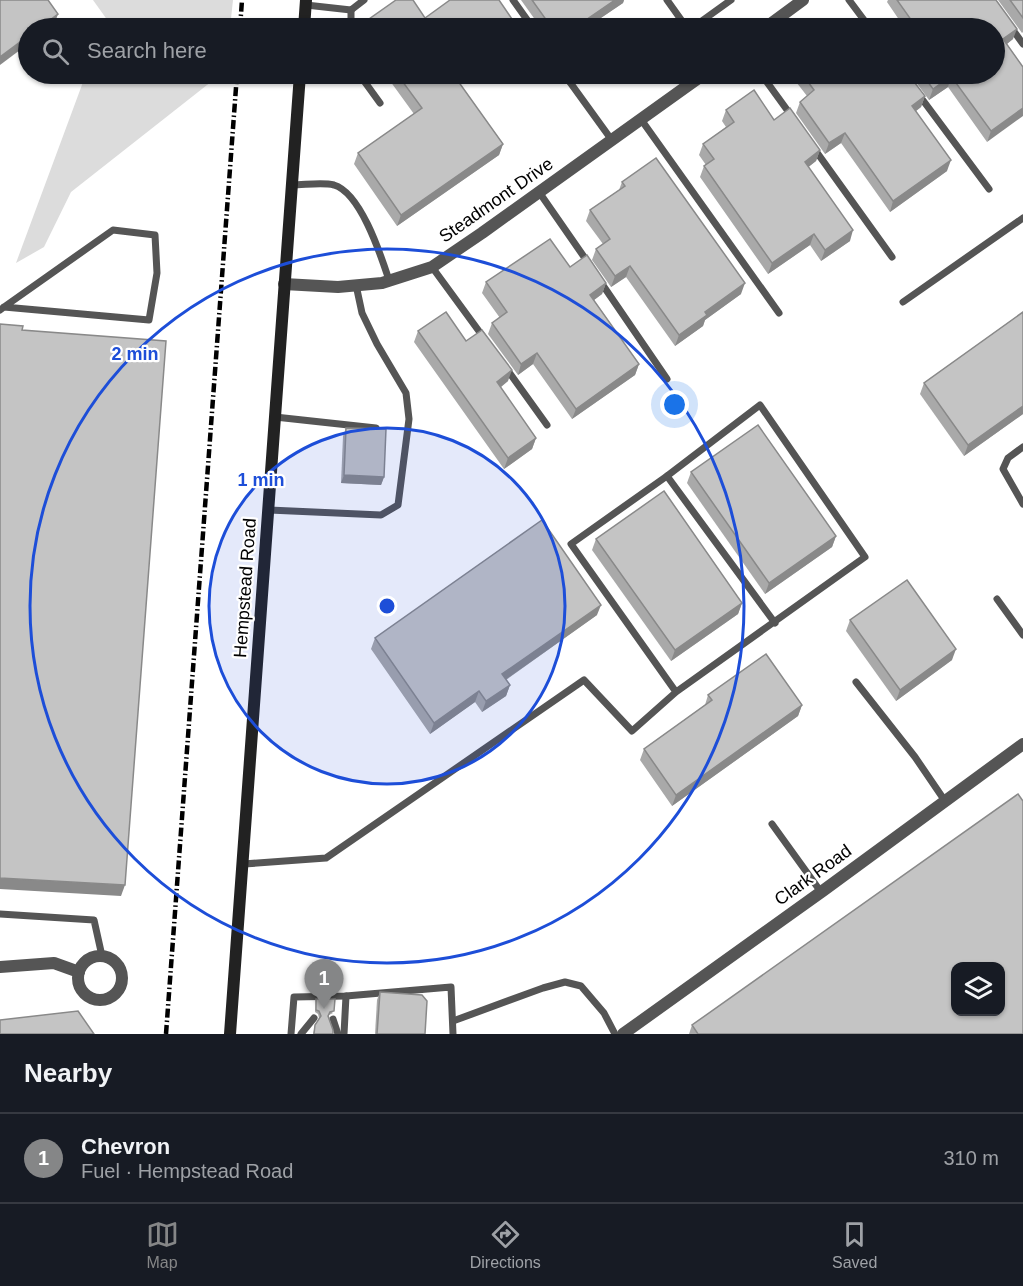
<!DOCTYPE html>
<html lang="en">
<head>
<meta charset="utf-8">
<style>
	:root { --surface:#171b24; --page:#20242c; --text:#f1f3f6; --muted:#9ea1a6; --line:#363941; --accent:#858687 }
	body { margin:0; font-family:Arial,sans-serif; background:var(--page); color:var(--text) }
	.controls { position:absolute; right:18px; bottom:18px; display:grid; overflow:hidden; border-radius:12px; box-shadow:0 2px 4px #0004 }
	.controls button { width:54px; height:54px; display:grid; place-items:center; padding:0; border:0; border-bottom:2px solid var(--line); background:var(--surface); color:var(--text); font:30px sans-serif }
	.you { position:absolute; left:675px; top:405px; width:21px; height:21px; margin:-15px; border:4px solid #fff; border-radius:50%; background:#1a73e8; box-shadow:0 0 0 9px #1a73e833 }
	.badge { display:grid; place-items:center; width:39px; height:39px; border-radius:50%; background:var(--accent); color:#fff; font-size:20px; font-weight:700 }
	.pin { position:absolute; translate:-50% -50px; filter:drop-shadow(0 2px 3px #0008) }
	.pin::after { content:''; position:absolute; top:32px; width:21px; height:18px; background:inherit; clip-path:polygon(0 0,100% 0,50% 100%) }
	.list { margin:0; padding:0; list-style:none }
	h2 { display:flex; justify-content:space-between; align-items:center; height:78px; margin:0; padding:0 24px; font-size:26px }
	h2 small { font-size:20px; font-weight:400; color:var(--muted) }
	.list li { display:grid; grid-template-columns:39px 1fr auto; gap:18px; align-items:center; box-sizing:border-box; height:90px; padding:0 24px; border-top:2px solid var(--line) }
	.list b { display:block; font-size:22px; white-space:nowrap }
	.list p { margin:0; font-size:20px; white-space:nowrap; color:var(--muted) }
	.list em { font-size:20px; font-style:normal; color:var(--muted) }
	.icon { flex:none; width:33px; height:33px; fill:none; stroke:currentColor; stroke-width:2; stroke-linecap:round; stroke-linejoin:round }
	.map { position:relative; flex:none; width:1023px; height:1034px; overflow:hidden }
	.search { position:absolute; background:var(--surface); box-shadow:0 2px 4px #0004; left:18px; right:18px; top:18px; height:66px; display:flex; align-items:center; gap:15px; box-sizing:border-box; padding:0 21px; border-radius:33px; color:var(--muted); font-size:22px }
	.sheet { height:168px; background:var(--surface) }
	nav { display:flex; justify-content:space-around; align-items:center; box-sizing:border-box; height:84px; border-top:2px solid var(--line); background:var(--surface); font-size:16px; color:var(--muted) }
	nav a { display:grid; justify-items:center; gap:3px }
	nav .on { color:var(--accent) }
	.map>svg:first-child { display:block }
	.green { fill:#dcdcdc }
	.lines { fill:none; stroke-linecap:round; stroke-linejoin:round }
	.service { stroke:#555; stroke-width:7 }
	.minor { stroke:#555; stroke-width:12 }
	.tertiary { stroke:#555; stroke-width:12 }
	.secondary { stroke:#222; stroke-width:12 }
	.rail { stroke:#000; stroke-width:4.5; stroke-dasharray:9 3 1.5 3; stroke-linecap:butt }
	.wall { fill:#a9a9a9 }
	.shaded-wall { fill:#898989 }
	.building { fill:#c4c4c4; stroke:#898989; stroke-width:1.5; fill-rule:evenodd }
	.ring { fill:none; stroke:#1d4ed8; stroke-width:3 }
	.labels { text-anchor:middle; stroke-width:4.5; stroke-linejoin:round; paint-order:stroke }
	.street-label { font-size:18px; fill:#000; stroke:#fff }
	.centre { fill:#1d4ed8; stroke:#fff; stroke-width:3 }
	.ring-label { font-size:18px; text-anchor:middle; font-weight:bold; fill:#1d4ed8; stroke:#fff; stroke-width:4.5; stroke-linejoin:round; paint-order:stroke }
</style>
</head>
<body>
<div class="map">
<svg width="1023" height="1034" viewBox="0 0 1023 1034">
	<rect width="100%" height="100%" fill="#fff"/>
	<g class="green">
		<path d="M93,0H233L230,28H113Z"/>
		<path d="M86,74H221L71,192L44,247L16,263Z"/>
	</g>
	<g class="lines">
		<g class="service">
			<path d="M513,0L533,28"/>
			<path d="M667,0L687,28"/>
			<path d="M849,0L870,28"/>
			<path d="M306,5L351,10L364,0"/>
			<path d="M1010,26L1023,44"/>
			<path d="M351,28V10"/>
			<path d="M692,28L731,0"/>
			<path d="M359,74L380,103"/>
			<path d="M564,74L611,139"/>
			<path d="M761,74L793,118"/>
			<path d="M569,81L580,74"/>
			<path d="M919,95L989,189"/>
			<path d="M640,118L779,313"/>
			<path d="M813,147L892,257"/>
			<path d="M292,185C305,185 322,182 334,185C361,193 381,256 389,280"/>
			<path d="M539,192L589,264"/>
			<path d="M432,267L484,338"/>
			<path d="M600,281L667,379"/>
			<path d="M903,302L1023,218"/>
			<path d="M0,310L4,307L113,230L155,235L157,273L149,320L4,307"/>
			<path d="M506,368L547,425"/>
			<path d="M275,417L376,428"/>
			<path d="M1023,447L1008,458L1003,469L1023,504"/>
			<path d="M667,476L775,623"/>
			<path d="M269,510L381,515L398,505L409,419L406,393L377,344L362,313L356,285"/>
			<path d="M997,599L1023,635"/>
			<path d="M856,682L915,757L945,801"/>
			<path d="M772,824L821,892"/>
			<path d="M244,864L326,858L584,680L632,731L676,692L865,557L760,405L667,476L571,544L676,692"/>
			<path d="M0,914L94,920L102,956"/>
			<path d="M333,1019L338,1034"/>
			<path d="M453,1021L543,988L565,982L581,986L604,1013L615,1034"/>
			<path d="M291,1034L294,997L346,996L451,987L453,1034"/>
			<path d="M301,1034L314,1018"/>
			<path d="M344,1034L346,996"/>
		</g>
		<g class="minor">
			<path d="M765,28L803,0"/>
			<path d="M284,284L338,287L382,283L432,267L482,233L704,74"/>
			<circle cx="100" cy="978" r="22"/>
			<path d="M0,967L54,963L79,972"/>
		</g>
		<path class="tertiary" d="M623,1034L824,890L1023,744"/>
		<g class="secondary">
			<path d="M304,28L306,0"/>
			<path d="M230,1034L300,74"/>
		</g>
		<g class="rail">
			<path d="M240,28L242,0"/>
			<path d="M166,1034L237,74"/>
		</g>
	</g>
	<g class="wall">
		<path d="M521,0H624L623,3L586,28H541Z"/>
		<path d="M888,0H996L1013,39L1007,44L1023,67L987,142L948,87L929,100L910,74H994L904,27L887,2Z"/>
		<path d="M998,0H1023V32L1022,33Z"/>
		<path d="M385,74H453L503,144L499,155L397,226L354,164L358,153L414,114Z"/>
		<path d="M790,74H908L925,96L921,107L916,111L947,171L890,212L841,143L825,154L796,113L800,102L807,96Z"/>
		<path d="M726,110L774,120L820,150L816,161L808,167L850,241L821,261L810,245L768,274L700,177L704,166L706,165L699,155L703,144L726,127L722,121Z"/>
		<path d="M622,182L741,294L705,320L703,326L675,346L626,277L611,287L592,260L596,249L603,244L586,221L590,210L619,190Z"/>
		<path d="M570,267L606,283L602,294L594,300L639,364L635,375L572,419L533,364L518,375L488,334L492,323L500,318L482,293L486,282Z"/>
		<path d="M1023,312V414L964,456L920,394L924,383Z"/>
		<path d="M418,331L466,341L508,381L500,388L536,438L532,449L504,469L414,342Z"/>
		<path d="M346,428L384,477L381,485L341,483L343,436Z"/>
		<path d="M691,472L836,536L832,547L765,594L687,483Z"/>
		<path d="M596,539L742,603L738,614L671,661L592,550Z"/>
		<path d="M597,615L506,680L510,685L506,696L482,712L475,702L430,734L371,649L375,638Z"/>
		<path d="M850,620L952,660L896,701L846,631Z"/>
		<path d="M708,695L802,705L798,716L672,806L640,760L644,749L705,705Z"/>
		<path d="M380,992L425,1034H375L377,1000Z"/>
		<path d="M316,999L333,1013L329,1015V1016L333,1034H313L315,1025L319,1018L318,1014L315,1012Z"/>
		<path d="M692,1025L1023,1034H689Z"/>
	</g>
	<g class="shaded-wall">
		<path d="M615,0H624L623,3L586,28H574Z"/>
		<path d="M58,14L54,25L50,28H39Z"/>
		<path d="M514,22L512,28H505Z"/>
		<path d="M1017,29L1013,39L999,50L1003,39Z"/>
		<path d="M28,36V44L0,65V57Z"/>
		<path d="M951,76L948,87L929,100L933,89Z"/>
		<path d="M925,96L921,107L908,117L912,106Z"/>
		<path d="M1023,108V116L987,142L991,131Z"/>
		<path d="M845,133L841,143L825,154L829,143Z"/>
		<path d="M503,144L499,155L397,226L401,215Z"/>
		<path d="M820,150L816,161L801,173L805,162Z"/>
		<path d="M951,160L947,171L890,212L893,201Z"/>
		<path d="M853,230L850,241L821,261L825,250Z"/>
		<path d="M814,234L810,245L768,274L772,263Z"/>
		<path d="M630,266L626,277L611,287L615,276Z"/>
		<path d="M606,283L602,294L586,306L590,295Z"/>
		<path d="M745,283L741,294L705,320L703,326L675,346L679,335L705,312Z"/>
		<path d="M537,353L533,364L518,375L521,364Z"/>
		<path d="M639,364L635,375L572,419L576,409Z"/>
		<path d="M512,370L508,381L493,393L497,382Z"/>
		<path d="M1023,406V414L964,456L968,445Z"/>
		<path d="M536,438L532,449L504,469L508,458Z"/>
		<path d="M344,475L384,477L381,485L341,483Z"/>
		<path d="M836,536L832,547L765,594L769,583Z"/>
		<path d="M742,603L738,614L671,661L675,650Z"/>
		<path d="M601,605L597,615L498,685L502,674Z"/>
		<path d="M956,649L952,660L896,701L900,690Z"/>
		<path d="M510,685L506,696L482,712L486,701Z"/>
		<path d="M479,691L475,702L430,734L434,723Z"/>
		<path d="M802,705L798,716L672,806L676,795Z"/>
		<path d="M0,878L125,885L121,896L0,889Z"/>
	</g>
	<g class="building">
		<path d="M0,0H48L58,14L39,28H28V36L0,57Z"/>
		<path d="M396,0H413L425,18L450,0H499L514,22L505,28H365L362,24Z"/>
		<path d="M532,0H615L574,28H552Z"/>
		<path d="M897,0H996L1017,29L1003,39L1023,67V108L991,131L951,76L933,89L922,74H994V28H902L912,21Z"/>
		<path d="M1010,0H1023V18Z"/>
		<path d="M850,20L856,28H839Z"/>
		<path d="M397,74H453L503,144L401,215L358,153L422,108Z"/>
		<path d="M802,74H908L925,96L912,106L951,160L893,201L845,133L829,143L800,102L814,90Z"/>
		<path d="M754,90L774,120L790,108L820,150L805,162L853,230L825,250L814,234L772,263L704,166L714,159L703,144L734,122L726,110Z"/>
		<path d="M656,158L745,283L705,312L707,315L679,335L630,266L615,276L596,249L610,239L590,210L625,186L622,182Z"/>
		<path d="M550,239L570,267L587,255L606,283L590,295L639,364L576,409L537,353L521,364L492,323L507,312L486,282Z"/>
		<path d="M446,312L466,341L482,330L512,370L497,382L536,438L508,458L418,331Z"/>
		<path d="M1023,312V406L968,445L924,383Z"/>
		<path d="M0,324L23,326L22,330L166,341L125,885L0,878Z"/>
		<path d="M758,425L836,536L769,583L691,472Z"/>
		<path d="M346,428L386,429L384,477L344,475Z"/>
		<path d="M664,491L742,603L675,650L596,539Z"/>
		<path d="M542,520L601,605L502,674L510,685L486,701L479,691L434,723L375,638Z"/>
		<path d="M907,580L956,649L900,690L850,620Z"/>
		<path d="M766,654L802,705L676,795L644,749L712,700L708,695Z"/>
		<path d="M1018,794L1023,801V1034H698L692,1025ZM956,966H1000V1011H956Z"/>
		<path d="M380,992L422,995L427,1001L425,1034H377Z"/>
		<path d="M316,999H335L334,1011L330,1012L328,1016L333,1030V1034H314L315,1025L321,1016L319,1011L316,1010Z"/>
		<path d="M78,1011L94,1034H0V1020Z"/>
	</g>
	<circle cx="387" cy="606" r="178" fill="#1d4ed8" fill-opacity=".12"/>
	<g class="ring">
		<circle cx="387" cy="606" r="178"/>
		<circle cx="387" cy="606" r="357"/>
	</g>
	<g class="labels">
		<g class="street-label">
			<text transform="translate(496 200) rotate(-35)" y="6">Steadmont Drive</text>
			<text transform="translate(245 588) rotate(-86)" y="6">Hempstead Road</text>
			<text transform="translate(813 875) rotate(-36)" y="6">Clark Road</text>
		</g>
	</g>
	<circle cx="387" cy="606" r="9" class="centre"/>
	<g class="ring-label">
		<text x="135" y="360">2 min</text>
		<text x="261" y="486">1 min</text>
	</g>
</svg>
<div class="controls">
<button><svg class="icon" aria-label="layers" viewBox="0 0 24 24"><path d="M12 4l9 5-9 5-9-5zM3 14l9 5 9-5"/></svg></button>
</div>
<div class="you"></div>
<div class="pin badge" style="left:324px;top:1009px">1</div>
<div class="search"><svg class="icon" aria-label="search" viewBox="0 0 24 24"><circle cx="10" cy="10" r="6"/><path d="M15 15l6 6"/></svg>Search here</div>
</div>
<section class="sheet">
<h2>Nearby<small></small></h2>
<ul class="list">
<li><span class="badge">1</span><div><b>Chevron</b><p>Fuel · Hempstead Road</p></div><em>310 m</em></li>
</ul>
</section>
<nav>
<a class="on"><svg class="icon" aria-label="map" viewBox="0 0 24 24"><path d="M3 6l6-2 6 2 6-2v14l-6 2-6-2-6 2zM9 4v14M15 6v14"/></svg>Map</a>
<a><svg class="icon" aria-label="directions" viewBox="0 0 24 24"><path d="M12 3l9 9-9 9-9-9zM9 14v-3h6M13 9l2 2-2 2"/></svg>Directions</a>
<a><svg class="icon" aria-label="saved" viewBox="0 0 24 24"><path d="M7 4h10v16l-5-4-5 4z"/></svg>Saved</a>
</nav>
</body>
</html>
